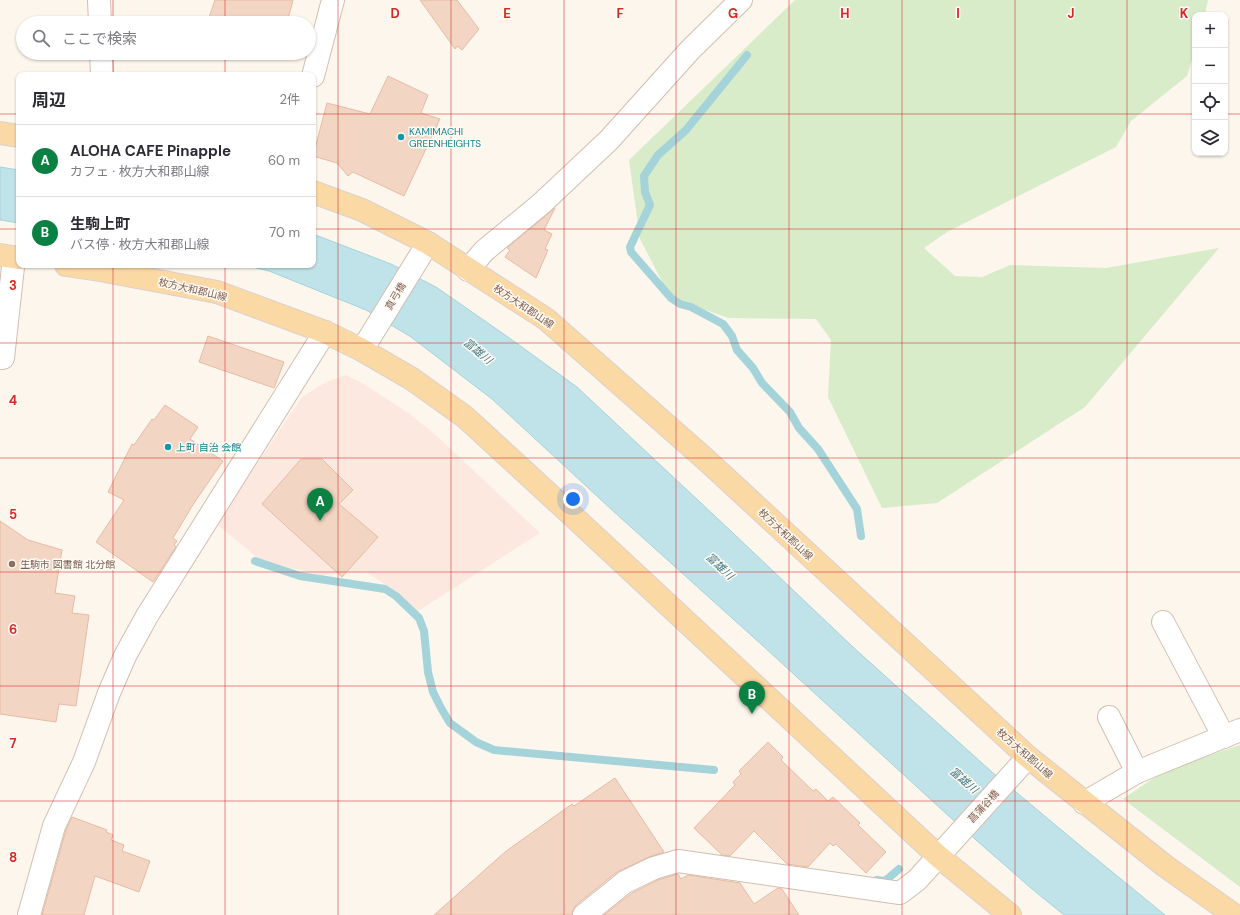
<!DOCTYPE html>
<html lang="ja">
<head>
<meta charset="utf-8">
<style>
	:root { --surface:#fff; --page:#f7f7f7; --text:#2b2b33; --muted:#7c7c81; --line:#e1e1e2; --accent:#0b8043 }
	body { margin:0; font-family:"DM Sans","Noto Sans JP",sans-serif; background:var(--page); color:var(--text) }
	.controls { position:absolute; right:12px; top:12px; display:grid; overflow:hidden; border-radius:8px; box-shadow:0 1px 3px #0004 }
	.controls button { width:36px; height:36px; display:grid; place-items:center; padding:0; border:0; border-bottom:1px solid var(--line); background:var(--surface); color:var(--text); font:20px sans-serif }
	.you { position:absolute; left:573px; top:499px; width:14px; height:14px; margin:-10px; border:3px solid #fff; border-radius:50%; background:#1a73e8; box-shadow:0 0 0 6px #1a73e833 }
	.badge { display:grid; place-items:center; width:26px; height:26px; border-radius:50%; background:var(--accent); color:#fff; font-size:13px; font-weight:700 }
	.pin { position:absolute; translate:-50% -33px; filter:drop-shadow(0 1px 2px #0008) }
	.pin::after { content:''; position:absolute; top:21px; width:14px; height:12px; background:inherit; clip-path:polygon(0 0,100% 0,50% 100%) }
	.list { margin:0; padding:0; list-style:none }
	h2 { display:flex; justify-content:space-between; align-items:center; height:52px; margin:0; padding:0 16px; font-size:17px }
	h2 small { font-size:13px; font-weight:400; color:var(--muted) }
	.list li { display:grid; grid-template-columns:26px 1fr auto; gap:12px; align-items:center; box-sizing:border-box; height:72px; padding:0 16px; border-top:1px solid var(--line) }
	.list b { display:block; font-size:15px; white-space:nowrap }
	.list p { margin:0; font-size:13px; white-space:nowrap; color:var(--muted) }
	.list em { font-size:13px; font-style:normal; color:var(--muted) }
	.icon { flex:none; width:22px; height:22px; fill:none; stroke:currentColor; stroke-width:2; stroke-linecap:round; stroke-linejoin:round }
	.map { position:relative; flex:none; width:1240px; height:915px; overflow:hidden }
	.search { position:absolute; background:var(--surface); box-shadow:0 1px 3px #0004; left:16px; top:16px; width:300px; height:44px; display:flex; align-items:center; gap:10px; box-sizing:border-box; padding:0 14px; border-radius:22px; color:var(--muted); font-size:15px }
	.panel { position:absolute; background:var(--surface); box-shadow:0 1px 3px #0004; left:16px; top:72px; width:300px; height:196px; border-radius:8px }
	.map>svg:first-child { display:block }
	.commercial { fill:#fde8e0 }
	.green { fill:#d8ecc9 }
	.water { fill:#bfe3e8; stroke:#a5d3da }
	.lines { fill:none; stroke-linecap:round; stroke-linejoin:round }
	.stream { stroke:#a5d3da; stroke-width:8 }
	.building { fill:#f3d5c3; stroke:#e6bba3 }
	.minor-casing { stroke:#d1beb0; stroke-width:24 }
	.major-casing { stroke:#dad1cd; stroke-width:24 }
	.minor { stroke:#fff; stroke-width:22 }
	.major { stroke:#fbd9a5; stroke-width:22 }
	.grid { fill:none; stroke:#d62828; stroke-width:1; stroke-opacity:0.55 }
	.culture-dot { fill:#0f9aa8; stroke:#fffaf3; stroke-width:1.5 }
	.education-dot { fill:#8d6e63; stroke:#fffaf3; stroke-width:1.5 }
	.labels { text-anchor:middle; stroke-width:3; stroke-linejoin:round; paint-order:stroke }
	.culture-label { font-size:10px; fill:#0d838f; stroke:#fffaf3; text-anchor:start }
	.street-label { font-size:10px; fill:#7a5c4d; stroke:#fffaf3 }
	.education-label { font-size:10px; fill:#785e54; stroke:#fffaf3; text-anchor:start }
	.water-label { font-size:11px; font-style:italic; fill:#437c86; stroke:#fffaf3 }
	.grid-label { font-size:13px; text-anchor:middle; font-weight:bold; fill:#d62828; stroke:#fffaf3; stroke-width:3; stroke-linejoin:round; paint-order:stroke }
</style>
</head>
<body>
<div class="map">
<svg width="1240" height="915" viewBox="0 0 1240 915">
	<rect width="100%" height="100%" fill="#fdf6ec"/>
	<path class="commercial" d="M346,375L362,383L410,414L438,437L540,533L418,611L397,592L366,572L322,575L261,561L217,524L302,397L326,382Z"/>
	<g class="green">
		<path d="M795,0H1208L1205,15H1195V50L1187,76L1131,121L1116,147L947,232L924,248L955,276L982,277L1010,265L1106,268L1219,248L1085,407L937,503L882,508L828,397L831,340L816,319L728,318L670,297L640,239L629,160Z"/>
		<path d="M1240,745V887L1123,799L1164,771Z"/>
	</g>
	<g class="water">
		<path d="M0,167L19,170V223L0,220Z"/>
		<path d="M313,234L391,264L436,287L508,337L577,387L732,532L854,648L992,772L1083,848L1165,915H1064L1032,889L952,819L762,645L612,510L492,399L411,337L366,310L269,271L244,265H313Z"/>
	</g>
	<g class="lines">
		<g class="stream">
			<path d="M747,55L686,130L658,155L644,176L645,192L650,205L630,247L631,252L671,298L680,304L691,307L723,324L732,336L737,350L753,368L762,383L790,412L799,428L818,449L857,509L861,536"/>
			<path d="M255,561L300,576L385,589L396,596L419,618L424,631L428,672L433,692L441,708L450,723L476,742L494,750L714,770"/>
			<path d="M877,880L885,881L899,869"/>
		</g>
	</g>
	<g class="building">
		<path d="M215,0H293L287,23H207Z"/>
		<path d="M420,0H457L479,29L462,50L457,46L455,49Z"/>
		<path d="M388,76L428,95L421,113L440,119L404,196L353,172L348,176L337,163L313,156L327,103L370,114Z"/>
		<path d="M555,208L544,230L552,234L545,249L548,250L536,278L505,257L510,250L507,248Z"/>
		<path d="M208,336L284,362L274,388L199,362Z"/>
		<path d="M165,405L198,427L190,439L223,461L194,503L173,538L177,541L174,545L176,547L153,582L96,542L124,500L108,492L132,444L134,445L152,419L154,420Z"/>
		<path d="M301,459H322L353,490L339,504L378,537L342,577L262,504Z"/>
		<path d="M0,521L28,540L62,550L55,593L75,596L72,613L89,615L76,706L59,704L56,722L0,714Z"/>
		<path d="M768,742L783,757L781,760L813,791L816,789L828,801L833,797L860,823L858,825L886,852L866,873L836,844L833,846L830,843L808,867L787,864L754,831L730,856L722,855L694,828L735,785L733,782L741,774L739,771Z"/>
		<path d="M615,778L664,852L649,857L617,872L576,905L573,910L572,915H434L505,852L572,804L574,806Z"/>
		<path d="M72,817L107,830L106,832L113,835L111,840L124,845L122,851L150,861L139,892L95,876L84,915H42L66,830Z"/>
		<path d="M678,874L681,879L688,875L740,883L754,904L778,888L782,889L799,915H604L632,893L658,880Z"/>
	</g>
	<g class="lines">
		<g class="minor-casing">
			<g id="minor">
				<path d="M99,0L100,23"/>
				<path d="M101,53L102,75"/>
				<path d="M313,76L333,0"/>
				<path d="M468,270L484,251L541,204L609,140L690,50L741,0"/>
				<path d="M362,350L428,243"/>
				<path d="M0,358H3L14,258"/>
				<path d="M1163,622L1224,737"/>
				<path d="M1109,717L1137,772"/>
				<path d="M1084,803L1137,772L1240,730"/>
				<path d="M29,915L54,826L84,762L109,693L125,656L147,616L325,332"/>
				<path d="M584,915L625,882L654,868L678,861L900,893L917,880L1028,757"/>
			</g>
		</g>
		<g class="major-casing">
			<g id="major">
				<path d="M0,133L19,136"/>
				<path d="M313,192L362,210L428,243L546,319L704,458L1028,757L1165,866L1234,915"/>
				<path d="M0,255L19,258"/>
				<path d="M66,265L100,270L217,292L325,332L362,350L412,379L465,417L563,507L938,856L1010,915"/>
			</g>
		</g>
		<use href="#minor" class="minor"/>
		<use href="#major" class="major"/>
	</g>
	<path class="grid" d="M113,0V23M225,0V23M338,0V915M451,0V915M564,0V915M676,0V915M789,0V915M902,0V915M1015,0V915M1127,0V915M113,53V75M225,53V75M0,114H19M313,114H1195M1225,114H1240M0,229H19M313,229H1240M113,265V915M225,265V915M0,343H1240M0,458H1240M0,572H1240M0,686H1240M0,801H1240"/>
	<g class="culture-dot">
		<circle cx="401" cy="137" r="4"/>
		<circle cx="168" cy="447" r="4"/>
	</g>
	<circle class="education-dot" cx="12" cy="564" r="4"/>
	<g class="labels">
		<g class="culture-label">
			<text x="409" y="135">KAMIMACHI<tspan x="409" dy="12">GREENHEIGHTS</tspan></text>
			<text x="176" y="451">上町 自治 会館</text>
		</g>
		<g class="street-label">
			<text transform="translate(193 289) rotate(13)" y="4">枚方大和郡山線</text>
			<text transform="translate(395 296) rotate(-59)" y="4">真弓橋</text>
			<text transform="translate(524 306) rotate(34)" y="4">枚方大和郡山線</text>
			<text transform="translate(786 534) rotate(43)" y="4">枚方大和郡山線</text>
			<text transform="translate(1025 753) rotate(41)" y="4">枚方大和郡山線</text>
			<text transform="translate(983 806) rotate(-48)" y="4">菖蒲谷橋</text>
		</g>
		<g class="education-label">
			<text x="20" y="568">生駒市 図書館 北分館</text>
		</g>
		<g class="water-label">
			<text transform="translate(478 351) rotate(40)" y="4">富雄川</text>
			<text transform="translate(720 566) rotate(43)" y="4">富雄川</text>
			<text transform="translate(964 780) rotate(41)" y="4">富雄川</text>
		</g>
	</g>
	<g class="grid-label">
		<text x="395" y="18">D</text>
		<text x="507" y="18">E</text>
		<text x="620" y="18">F</text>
		<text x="733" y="18">G</text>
		<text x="845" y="18">H</text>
		<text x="958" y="18">I</text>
		<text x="1071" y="18">J</text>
		<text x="1184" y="18">K</text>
		<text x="13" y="290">3</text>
		<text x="13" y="405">4</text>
		<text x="13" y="519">5</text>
		<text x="13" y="634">6</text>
		<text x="13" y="748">7</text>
		<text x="13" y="862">8</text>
	</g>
</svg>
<div class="controls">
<button>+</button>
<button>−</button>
<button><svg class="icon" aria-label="locate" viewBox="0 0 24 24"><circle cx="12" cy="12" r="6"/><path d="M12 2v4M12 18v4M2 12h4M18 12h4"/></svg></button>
<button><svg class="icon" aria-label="layers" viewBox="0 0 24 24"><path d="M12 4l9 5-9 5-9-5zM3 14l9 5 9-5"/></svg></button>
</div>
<div class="you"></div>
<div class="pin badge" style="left:320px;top:521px">A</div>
<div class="pin badge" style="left:752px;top:714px">B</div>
<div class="search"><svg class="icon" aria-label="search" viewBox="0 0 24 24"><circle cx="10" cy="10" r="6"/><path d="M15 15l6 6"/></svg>ここで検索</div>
<section class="panel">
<h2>周辺<small>2件</small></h2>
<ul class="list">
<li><span class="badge">A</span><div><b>ALOHA CAFE Pinapple</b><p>カフェ · 枚方大和郡山線</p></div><em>60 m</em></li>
<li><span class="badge">B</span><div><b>生駒上町</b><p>バス停 · 枚方大和郡山線</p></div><em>70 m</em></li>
</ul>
</section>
</div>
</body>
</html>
